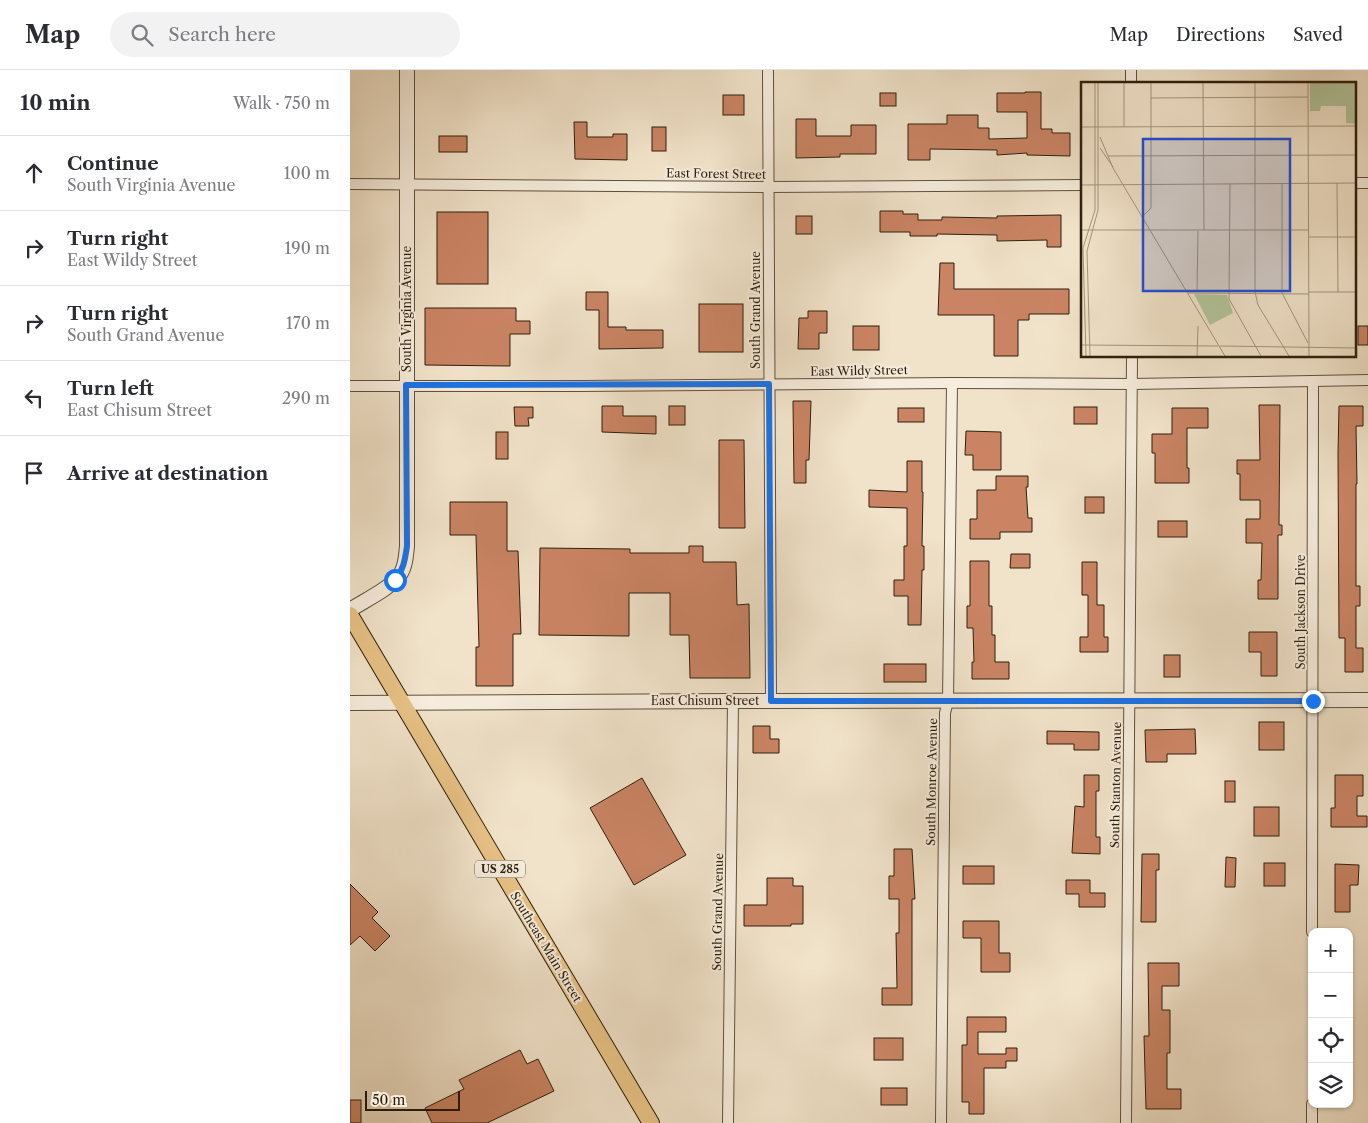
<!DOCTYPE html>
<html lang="en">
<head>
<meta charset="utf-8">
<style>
	:root { --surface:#fff; --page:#f2f2f3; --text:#2b2b33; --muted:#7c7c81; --line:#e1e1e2 }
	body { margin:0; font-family:"Libre Caslon Text",serif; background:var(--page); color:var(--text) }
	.controls { position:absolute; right:15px; bottom:15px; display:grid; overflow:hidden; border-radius:10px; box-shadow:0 1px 4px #0004 }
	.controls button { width:45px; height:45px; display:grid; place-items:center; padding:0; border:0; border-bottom:1px solid var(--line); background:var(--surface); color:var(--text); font:25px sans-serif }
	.scale { position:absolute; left:15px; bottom:12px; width:95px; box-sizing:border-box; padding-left:5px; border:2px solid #2e1f0d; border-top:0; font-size:14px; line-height:18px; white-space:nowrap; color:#2e1f0d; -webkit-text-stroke:4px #f6eddd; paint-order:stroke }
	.stop { position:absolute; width:15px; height:15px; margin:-11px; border:4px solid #1a73e8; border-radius:50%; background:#fff }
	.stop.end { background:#1a73e8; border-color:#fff; box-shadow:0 1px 5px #0008 }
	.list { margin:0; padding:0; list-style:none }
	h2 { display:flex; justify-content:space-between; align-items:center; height:65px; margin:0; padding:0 20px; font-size:21px }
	h2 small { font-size:16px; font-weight:400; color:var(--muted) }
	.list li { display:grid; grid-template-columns:32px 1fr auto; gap:15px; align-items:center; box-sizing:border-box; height:75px; padding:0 20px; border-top:1px solid var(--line) }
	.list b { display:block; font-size:19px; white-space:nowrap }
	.list p { margin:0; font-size:16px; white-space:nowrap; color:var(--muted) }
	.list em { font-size:16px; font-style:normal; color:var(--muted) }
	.icon { flex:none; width:28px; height:28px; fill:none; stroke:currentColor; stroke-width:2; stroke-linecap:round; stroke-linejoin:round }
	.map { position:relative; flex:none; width:1018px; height:1053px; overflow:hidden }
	header { display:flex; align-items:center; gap:30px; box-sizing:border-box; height:70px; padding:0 25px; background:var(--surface); border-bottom:1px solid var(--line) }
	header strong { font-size:24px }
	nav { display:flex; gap:28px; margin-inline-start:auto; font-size:18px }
	.search { width:350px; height:45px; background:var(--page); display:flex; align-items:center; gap:12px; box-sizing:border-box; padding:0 18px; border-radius:28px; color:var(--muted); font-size:19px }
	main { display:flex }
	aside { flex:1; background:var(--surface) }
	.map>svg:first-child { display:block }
	.building { fill:#ca8464; stroke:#2e1f0d }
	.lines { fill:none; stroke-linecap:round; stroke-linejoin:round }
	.minor-casing { stroke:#5f503c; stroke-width:12 }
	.tertiary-casing { stroke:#5f503c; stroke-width:16 }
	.primary-casing { stroke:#2e1f0d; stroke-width:18 }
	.minor { stroke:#f6eddd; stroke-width:10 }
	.tertiary { stroke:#f6eddd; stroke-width:14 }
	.primary { stroke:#e8c285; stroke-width:16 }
	.route { stroke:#1a73e8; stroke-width:6 }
	.labels { text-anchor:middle; stroke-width:4; stroke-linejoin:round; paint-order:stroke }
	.shield { fill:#f6eddd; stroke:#6a5d4b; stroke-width:1 }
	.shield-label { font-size:11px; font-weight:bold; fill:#2e1f0d }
	.street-label { font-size:12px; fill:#2e1f0d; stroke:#f6eddd }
	.inset-road { fill:none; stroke:#a3957e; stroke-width:1 }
	.view { fill:#1d4ed8; fill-opacity:0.15; stroke:#1d4ed8; stroke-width:2.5 }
	.inset-edge { fill:none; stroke:#2e1f0d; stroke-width:2.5 }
</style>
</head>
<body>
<header>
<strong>Map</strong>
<div class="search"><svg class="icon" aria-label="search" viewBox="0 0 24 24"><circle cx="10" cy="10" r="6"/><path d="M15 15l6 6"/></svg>Search here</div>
<nav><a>Map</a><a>Directions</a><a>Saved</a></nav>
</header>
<main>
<aside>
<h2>10 min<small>Walk · 750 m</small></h2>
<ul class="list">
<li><svg class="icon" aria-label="ahead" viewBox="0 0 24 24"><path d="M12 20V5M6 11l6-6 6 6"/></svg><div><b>Continue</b><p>South Virginia Avenue</p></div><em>100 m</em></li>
<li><svg class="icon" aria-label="right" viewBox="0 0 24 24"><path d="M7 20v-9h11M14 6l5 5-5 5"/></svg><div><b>Turn right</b><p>East Wildy Street</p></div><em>190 m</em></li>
<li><svg class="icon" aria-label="right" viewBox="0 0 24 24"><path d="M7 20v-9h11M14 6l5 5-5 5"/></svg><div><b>Turn right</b><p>South Grand Avenue</p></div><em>170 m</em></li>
<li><svg class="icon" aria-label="left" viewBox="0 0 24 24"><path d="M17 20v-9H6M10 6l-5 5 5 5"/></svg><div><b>Turn left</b><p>East Chisum Street</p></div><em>290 m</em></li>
<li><svg class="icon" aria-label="arrive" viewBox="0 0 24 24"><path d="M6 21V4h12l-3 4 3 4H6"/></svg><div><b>Arrive at destination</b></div></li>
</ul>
</aside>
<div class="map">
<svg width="1018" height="1053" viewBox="0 0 1018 1053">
	<rect width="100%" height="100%" fill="#f1e3ca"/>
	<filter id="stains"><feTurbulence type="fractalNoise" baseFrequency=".004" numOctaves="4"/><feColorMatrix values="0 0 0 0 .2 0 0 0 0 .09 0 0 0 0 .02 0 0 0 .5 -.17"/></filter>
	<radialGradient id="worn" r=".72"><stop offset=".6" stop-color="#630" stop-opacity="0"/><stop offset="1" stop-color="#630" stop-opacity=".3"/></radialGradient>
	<g class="building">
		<path d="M675,22H691V59H702V63H720V86L677,85V83L647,85V80L580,79V90H558V54H597V45H628V58H639V69L677,68V42H647V23H675Z"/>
		<rect x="530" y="23" width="16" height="13"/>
		<rect x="373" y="25" width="21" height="20"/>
		<path d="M446,49H466V66H501V55H526V84H490V87L446,88Z"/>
		<path d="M224,52H237V67H263V64H277V90L225,89Z"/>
		<rect x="302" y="57" width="14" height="24"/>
		<rect x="89" y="66" width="28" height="16"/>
		<path d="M530,141H553V144H568V150H592V147L647,148V146L711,145V177H697V170L647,171V165L587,164V166H560V162H530Z"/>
		<rect x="87" y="142" width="51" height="72"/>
		<rect x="446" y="146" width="16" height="18"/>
		<path d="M590,193H604V219H719V244H679V250H668V286H644V245H588Z"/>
		<path d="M236,222H258V257H276V260H313V278L249,279V240H236Z"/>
		<rect x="349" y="234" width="44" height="48"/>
		<path d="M75,238H166V251H180V264H160V296L75,295Z"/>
		<path d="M458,241H477V263H469V279H448L449,248H458Z"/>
		<rect x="503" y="256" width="26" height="24"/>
		<rect x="1008" y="256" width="10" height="19"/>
		<path d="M443,331H461L459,390H456V413H444Z"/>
		<path d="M909,335H930L929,455H932V465H928V529H908V510H911L912,473H896V449H910V430H890V404H887V390H910Z"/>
		<path d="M252,336H273V346H306V364L252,362Z"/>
		<rect x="319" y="336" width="16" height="19"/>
		<path d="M989,336H1013V356H1006L1007,414H1006V516H1010V536H1006V578H1013V602H995V568H989L988,383Z"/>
		<path d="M164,337H183V348H178L179,356H165Z"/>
		<rect x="724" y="337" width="23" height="17"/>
		<rect x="548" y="338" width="26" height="14"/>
		<path d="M822,338H858V358H837V398H839V413H805V383H802V364H822Z"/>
		<path d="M616,361L651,362V400H623V385H615Z"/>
		<rect x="146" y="362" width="12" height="27"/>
		<path d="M369,370H394L395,458H369Z"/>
		<path d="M557,391H572V422H573L572,476H574V500H572L571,555H558V526H544V510H554V476H557V438L519,437V420L557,422Z"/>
		<path d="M646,406H678V417H676L678,448H682V462H650V469H620V449H627V420H646Z"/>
		<rect x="735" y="427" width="19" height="16"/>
		<path d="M100,432H157V481H168L171,564H163V616H126V577H129L126,465H100Z"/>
		<rect x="808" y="451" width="29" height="16"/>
		<path d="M339,476H353V492H386L387,535L399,534L400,608H340L339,565H320V523H279V566L189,565L190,478L280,479V483H339Z"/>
		<path d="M661,484H680V498H660Z"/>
		<path d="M620,491H639V536H642V565H645V592H659V609H622V592H624L623,558H617V536H620Z"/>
		<path d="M732,492H747V535H754V567H758V582H730V567H738V525H732Z"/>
		<path d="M899,562H927V606H911V582H899Z"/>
		<rect x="814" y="585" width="16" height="22"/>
		<rect x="534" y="594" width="42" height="18"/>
		<rect x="909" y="652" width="25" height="28"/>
		<path d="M403,656H420V669H429V683H403Z"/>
		<path d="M845,659L846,684H817V692H796L795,660Z"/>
		<path d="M697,661L749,662V680H724V674H697Z"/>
		<path d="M734,705H749V721H746V767H750V784L722,783L725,736L734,737Z"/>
		<path d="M985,705H1013V726H1007V746H1017V757H981V738H985Z"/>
		<path d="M292,708L336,785L284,815L240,738Z"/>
		<rect x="875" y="711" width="10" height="21"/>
		<rect x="904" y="737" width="25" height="29"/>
		<path d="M544,779H562L565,829H562V935H532V918H547L546,863H549V829H539V806H544Z"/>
		<path d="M792,784H809V800H806V852H791Z"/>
		<path d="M876,787L886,788L885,817H875Z"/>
		<rect x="914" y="793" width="21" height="23"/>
		<path d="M985,794L1009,795L1008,815H1000V842H985Z"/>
		<rect x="613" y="796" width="31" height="18"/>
		<path d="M417,808H443V816H453V854H441V856H394V835H417Z"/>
		<path d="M716,810H740V823H755V837H729V824H716Z"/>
		<path d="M0,814L28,842L22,848L40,866L25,881L10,866L0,875Z"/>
		<path d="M613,851H649V883H660V902H631V868H613Z"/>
		<path d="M798,893H829V916H812V940H820V983H817V1019H831V1039H796L794,966H799Z"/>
		<path d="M617,947H656V962H628V984H656V978H667V991H656V998H634V1044H619V1032H612V975H617Z"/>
		<rect x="524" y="968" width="29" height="22"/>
		<path d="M170,980L177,994L188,989L204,1021L137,1053H82L75,1038L114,1019L109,1010Z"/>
		<rect x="531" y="1018" width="26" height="17"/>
		<rect x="0" y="1030" width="11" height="23"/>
	</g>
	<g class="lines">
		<g class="minor-casing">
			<g id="minor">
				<path d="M418,0L421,631"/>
				<path d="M781,0V14"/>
				<path d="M1004,113H1018"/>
				<path d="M0,114L418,117L732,115"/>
				<path d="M0,316H230L602,313L782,314L1018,310"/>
				<path d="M962,862L963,312"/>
				<path d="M378,1053L383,631"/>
				<path d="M591,1053L595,643L598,631L602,313"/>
				<path d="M776,1053L782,286"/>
				<path d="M962,1053V1034"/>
			</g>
		</g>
		<g class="tertiary-casing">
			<g id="tertiary">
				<path d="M0,540C15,530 42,518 51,503C56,495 56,485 57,476V0"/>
				<path d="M0,633L383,631L1018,630"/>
			</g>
		</g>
		<g class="primary-casing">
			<path id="primary" d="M0,545L301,1053"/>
		</g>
		<use href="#minor" class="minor"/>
		<use href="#tertiary" class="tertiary"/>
		<use href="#primary" class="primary"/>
	</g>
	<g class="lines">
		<path class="route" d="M45,510C54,499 55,489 57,476L56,315L419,314L421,631H963"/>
	</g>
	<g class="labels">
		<rect class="shield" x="125" y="790.5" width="50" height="17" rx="4"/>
		<g class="shield-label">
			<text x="150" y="803">US 285</text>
		</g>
		<g class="street-label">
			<text transform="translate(366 104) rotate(1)" y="4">East Forest Street</text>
			<text transform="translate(57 239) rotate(-90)" y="4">South Virginia Avenue</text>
			<text transform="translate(406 240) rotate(-90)" y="4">South Grand Avenue</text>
			<text transform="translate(509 301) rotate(-1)" y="4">East Wildy Street</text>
			<text transform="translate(951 542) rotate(-90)" y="4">South Jackson Drive</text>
			<text x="355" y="635">East Chisum Street</text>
			<text transform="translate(582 712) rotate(-89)" y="4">South Monroe Avenue</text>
			<text transform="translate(766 715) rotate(-89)" y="4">South Stanton Avenue</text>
			<text transform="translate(368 842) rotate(-89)" y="4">South Grand Avenue</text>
			<text transform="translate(196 877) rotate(59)" y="4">Southeast Main Street</text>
		</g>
	</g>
	<g transform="translate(731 12)">
		<rect width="275" height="275" fill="#f1e3ca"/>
		<path d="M229,1H275V42L265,41V24H240L239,29H229ZM113,212L146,213L152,231L129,243Z" fill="#b3c59c"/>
		<path class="inset-road" d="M43,1V45M122,1L123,148M174,1V210L177,223L208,274M227,1L228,274M70,16L227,15M0,45L275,44M19,55L32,86L144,274M19,66L32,85M27,74L275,73M256,101L257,210M149,102L148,217L180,274M201,102V211L227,261M0,103L275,101M61,135L70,126V1M0,148H228M228,155H275M116,210L117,149M228,210H275M107,211L228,212M0,263L137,264M139,264L275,266M5,274L2,166L14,128V1M9,274L6,169L17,128V1M116,274L117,244"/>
		<path class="view" d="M62,57H209V209H62Z"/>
		<rect width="275" height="275" class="inset-edge"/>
	</g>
	<rect width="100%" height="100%" filter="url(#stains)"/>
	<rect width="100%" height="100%" fill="url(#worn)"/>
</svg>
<div class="controls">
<button>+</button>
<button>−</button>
<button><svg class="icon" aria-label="locate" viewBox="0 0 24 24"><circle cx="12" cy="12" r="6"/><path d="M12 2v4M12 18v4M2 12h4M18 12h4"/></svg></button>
<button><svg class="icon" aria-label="layers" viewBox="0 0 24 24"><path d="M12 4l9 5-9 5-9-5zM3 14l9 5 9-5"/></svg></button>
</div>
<div class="scale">50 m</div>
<div class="stop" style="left:45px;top:510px"></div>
<div class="stop end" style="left:963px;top:631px"></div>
</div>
</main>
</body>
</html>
